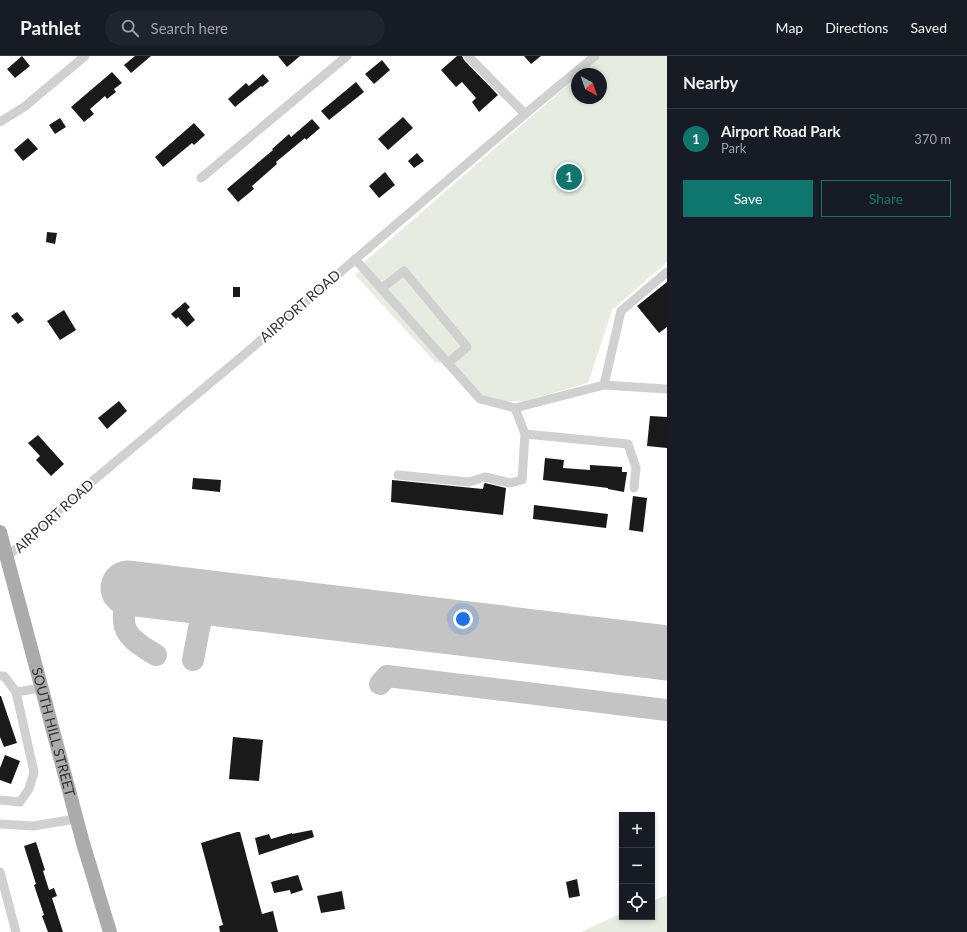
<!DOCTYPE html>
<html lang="en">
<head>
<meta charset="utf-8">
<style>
	:root { --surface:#171b24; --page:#20242c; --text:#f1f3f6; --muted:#9ea1a6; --line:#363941; --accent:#0f766e }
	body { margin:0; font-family:Lato,sans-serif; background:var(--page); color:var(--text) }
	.controls { position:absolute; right:12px; bottom:12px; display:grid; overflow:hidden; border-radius:0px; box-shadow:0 2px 6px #0003 }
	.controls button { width:36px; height:36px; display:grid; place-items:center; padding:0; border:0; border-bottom:1px solid var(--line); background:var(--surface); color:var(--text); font:20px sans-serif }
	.compass { position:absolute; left:571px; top:12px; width:36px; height:36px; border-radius:50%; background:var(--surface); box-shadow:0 2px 6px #0003; rotate:140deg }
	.you { position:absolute; left:463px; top:563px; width:14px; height:14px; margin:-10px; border:3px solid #fff; border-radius:50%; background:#1a73e8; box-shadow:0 0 0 6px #1a73e833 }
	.badge { display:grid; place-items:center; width:26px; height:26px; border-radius:50%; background:var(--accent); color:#fff; font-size:13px; font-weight:700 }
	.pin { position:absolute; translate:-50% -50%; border:2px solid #fff; box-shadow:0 1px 4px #0006 }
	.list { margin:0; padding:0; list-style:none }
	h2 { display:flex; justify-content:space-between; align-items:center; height:52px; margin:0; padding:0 16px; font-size:17px }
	h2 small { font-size:13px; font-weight:400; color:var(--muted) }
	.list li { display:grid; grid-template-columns:26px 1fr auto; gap:12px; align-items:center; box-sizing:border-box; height:60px; padding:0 16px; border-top:1px solid var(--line) }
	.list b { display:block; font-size:15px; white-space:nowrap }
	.list p { margin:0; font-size:13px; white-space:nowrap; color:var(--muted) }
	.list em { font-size:13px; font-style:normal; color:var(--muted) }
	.actions { display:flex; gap:8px; padding:12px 16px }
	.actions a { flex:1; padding:9px 0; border:1px solid var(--accent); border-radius:0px; text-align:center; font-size:14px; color:var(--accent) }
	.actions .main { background:var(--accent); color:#fff }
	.icon { flex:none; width:22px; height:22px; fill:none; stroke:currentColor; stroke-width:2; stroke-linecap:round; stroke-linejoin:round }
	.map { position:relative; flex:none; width:667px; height:876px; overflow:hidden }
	header { display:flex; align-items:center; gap:24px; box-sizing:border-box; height:56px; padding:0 20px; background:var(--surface); border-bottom:1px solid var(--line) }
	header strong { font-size:19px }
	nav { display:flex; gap:22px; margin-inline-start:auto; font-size:14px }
	.search { width:280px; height:36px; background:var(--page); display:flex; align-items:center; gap:10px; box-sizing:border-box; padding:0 14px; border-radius:22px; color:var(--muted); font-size:15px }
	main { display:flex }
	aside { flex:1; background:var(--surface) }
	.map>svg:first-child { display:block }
	.green { fill:#e6ecdf }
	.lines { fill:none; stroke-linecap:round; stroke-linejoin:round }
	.taxiway { stroke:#c4c4c4; stroke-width:22 }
	.runway { stroke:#c4c4c4; stroke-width:55 }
	.building { fill:#1a1a1a }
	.minor { stroke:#d0d0d0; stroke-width:9 }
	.primary { stroke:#ababab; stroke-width:14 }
	.labels { text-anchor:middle; stroke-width:4; stroke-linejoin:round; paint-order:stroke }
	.street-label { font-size:14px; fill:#333; stroke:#fff }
</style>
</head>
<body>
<header>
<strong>Pathlet</strong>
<div class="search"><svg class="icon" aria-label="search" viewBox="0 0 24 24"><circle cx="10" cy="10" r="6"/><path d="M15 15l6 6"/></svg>Search here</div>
<nav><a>Map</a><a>Directions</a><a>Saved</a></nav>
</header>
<main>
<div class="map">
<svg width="667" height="876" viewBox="0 0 667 876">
	<rect width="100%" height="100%" fill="#fff"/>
	<g class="green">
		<path d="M601,0H667V206L612,254L588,327L525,345L490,346L442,307L435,306L355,219L363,212L361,209L577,21V42H601V18H580Z"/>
		<path d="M667,839V876H581L622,857V861H652V845Z"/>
	</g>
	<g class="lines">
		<g class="taxiway">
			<path d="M128,532C126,542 123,555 124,566C125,582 145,592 156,599"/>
			<path d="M193,604L205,541"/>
			<path d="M380,628L387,620L667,654"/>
		</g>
		<path class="runway" d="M128,532L667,597"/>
	</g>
	<g class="building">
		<path d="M22,0L30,10L15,22L7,13Z"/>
		<path d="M135,0H151L131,17L124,9Z"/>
		<path d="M278,0H300L287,11Z"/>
		<path d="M457,0H462L464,4L498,39L479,56L472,46L476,42L462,26L456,31L441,14Z"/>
		<path d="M524,0H541L531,8Z"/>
		<path d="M382,4L390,14L374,28L365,18Z"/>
		<path d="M112,16L122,27L114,33L116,36L107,43L105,40L90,53L94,58L84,66L71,51Z"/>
		<path d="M263,18L269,25L262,31L261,30L235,51L228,43L246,27L249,30Z"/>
		<path d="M356,26L364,36L329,64L321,55Z"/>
		<path d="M403,61L413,72L388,94L378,83Z"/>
		<path d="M60,62L66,71L55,78L49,69Z"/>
		<path d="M312,63L320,72L306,84L305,82L276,106L277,108L252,130L254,133L238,146L227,133L273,94L272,93L289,78L291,81Z"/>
		<path d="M194,67L205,79L194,89L192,87L163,111L155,101Z"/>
		<path d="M28,82L38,93L23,105L14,94Z"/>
		<path d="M417,97L424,105L414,112L408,105Z"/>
		<path d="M385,116L395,129L379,142L369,130Z"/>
		<path d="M47,176L57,177L55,188L46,186Z"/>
		<path d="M667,226V271L659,277L637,250Z"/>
		<rect x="233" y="231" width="7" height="10"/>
		<path d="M185,246L190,251L187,254L195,264L187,271L178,261L176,263L171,258Z"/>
		<path d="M64,254L76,274L60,284L47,265Z"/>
		<path d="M17,256L24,264L18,268L11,260Z"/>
		<path d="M119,345L127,355L107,373L98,362Z"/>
		<path d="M650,360L667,361V392L647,390Z"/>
		<path d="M38,379L64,408L51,420L36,404L40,400L28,387Z"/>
		<path d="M545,402L564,404L563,412L590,414V409L622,411V416H627L624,436L608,433V432L543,424Z"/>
		<path d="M193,422L221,424L220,436L192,433Z"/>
		<path d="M392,424L483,433L484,428L485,427L506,432L503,459L391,446Z"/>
		<path d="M633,440L647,442L643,476L629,474Z"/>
		<path d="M534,449L608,458L606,472L533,463Z"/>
		<path d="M0,640H1L17,687L4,691L0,681Z"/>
		<path d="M233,681L263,684L259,725L229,723Z"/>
		<path d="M5,699L20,705L11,728L0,724V712Z"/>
		<path d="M312,774L314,781L259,799L255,782L269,778L271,783L292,777V778Z"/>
		<path d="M237,776H240L262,858L273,855L278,876H220L219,870L223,869L201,787Z"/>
		<path d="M36,786L45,814L43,815L49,834L54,832L57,840L52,842L63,876H48L42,860L44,859L34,829L36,828L24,790Z"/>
		<path d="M298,819L303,834L291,838L290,834L274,837L271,826Z"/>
		<path d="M577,823L580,840L569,842L566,826Z"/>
		<path d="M342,835L345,853L321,857L317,840Z"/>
	</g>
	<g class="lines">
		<g class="minor">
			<path d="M468,0L525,58"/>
			<path d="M0,66L24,51L85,0"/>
			<path d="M201,122L347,0"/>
			<path d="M355,203L480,343L515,352L604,329L621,255L667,216"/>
			<path d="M382,232L404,215L467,291L448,307"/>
			<path d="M604,329L667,333"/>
			<path d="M525,378L628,388L636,412L634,432"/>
			<path d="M398,419L469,426L485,421L510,427L522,424L525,378L515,352"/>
			<path d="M7,501L77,438L233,308L525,58L595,0"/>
			<path d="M0,620H4L16,636L34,716L29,733L20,746L0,744"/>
			<path d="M16,636L42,632"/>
			<path d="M0,768L33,770L76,763"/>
			<path d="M0,816L16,876"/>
		</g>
		<path class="primary" id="s1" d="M0,476L83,787L110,876"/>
	</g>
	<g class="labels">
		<g class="street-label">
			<text transform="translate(300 250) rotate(-41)" y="5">AIRPORT ROAD</text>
			<text transform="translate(54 460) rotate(-42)" y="5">AIRPORT ROAD</text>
			<text dy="5" stroke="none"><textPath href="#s1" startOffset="207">SOUTH HILL STREET</textPath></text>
		</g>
	</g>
</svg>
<div class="controls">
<button>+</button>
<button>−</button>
<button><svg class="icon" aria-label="locate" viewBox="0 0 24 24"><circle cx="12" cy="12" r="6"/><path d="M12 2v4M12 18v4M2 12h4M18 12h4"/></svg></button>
</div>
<svg class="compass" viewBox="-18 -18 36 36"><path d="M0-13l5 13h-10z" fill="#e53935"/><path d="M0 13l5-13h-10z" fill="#9ea1a6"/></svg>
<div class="you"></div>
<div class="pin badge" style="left:569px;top:121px">1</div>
</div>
<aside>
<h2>Nearby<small></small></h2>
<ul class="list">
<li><span class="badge">1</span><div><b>Airport Road Park</b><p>Park</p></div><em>370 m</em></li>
</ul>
<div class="actions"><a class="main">Save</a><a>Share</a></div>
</aside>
</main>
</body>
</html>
